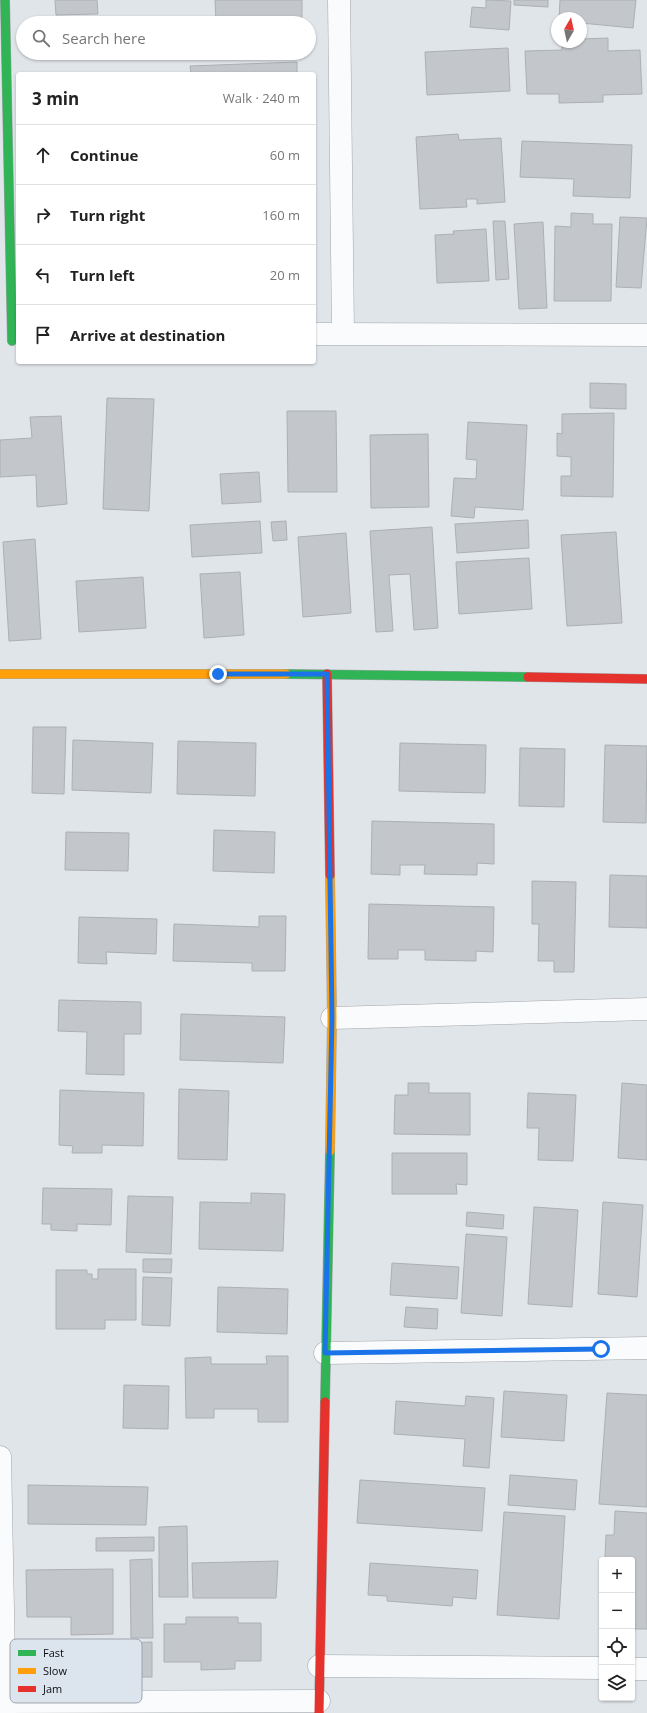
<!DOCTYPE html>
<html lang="en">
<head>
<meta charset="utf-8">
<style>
	:root { --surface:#fff; --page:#f6f6f6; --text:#222; --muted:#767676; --line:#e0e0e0 }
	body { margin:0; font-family:"Open Sans",sans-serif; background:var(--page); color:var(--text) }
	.controls { position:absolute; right:12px; bottom:12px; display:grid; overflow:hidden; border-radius:4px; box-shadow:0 1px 3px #0004 }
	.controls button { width:36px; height:36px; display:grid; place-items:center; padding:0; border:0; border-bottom:1px solid var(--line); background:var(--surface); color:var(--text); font:20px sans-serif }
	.compass { position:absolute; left:551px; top:12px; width:36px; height:36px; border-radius:50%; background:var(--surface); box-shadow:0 1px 3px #0004; rotate:9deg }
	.stop { position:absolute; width:12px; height:12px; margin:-9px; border:3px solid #1a73e8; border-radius:50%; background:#fff }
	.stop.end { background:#1a73e8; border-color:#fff; box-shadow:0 1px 4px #0008 }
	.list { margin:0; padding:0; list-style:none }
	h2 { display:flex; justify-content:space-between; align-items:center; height:52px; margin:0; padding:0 16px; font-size:17px }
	h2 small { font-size:13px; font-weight:400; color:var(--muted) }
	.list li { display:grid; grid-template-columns:26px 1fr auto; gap:12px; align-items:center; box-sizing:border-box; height:60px; padding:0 16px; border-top:1px solid var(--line) }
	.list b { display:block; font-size:15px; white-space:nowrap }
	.list em { font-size:13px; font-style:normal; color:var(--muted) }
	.icon { flex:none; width:22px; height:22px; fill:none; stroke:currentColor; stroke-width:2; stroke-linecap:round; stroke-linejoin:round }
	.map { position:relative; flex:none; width:647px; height:1713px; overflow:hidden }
	.search { position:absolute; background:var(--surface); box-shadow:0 1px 3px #0004; left:16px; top:16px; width:300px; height:44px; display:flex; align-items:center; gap:10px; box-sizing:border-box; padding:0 14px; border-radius:22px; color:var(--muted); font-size:15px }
	.panel { position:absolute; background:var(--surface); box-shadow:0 1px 3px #0004; left:16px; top:72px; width:300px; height:292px; border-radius:4px }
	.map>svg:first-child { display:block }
	.building { fill:#c3c6ca; stroke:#acb0b4 }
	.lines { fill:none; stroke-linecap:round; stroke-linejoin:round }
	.street-casing { stroke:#a2a6aa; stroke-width:23 }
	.fast-casing { stroke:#a2a6aa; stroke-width:10 }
	.slow-casing { stroke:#a2a6aa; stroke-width:10 }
	.jam-casing { stroke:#a2a6aa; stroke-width:10 }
	.street { stroke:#fafbfc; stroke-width:22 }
	.fast { stroke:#30b455; stroke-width:9 }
	.slow { stroke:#ff9f0a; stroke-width:9 }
	.jam { stroke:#e5322d; stroke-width:9 }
	.route { stroke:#1a73e8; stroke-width:5 }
	.key { fill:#dce4ee; stroke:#9da4ac; stroke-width:1 }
	.key-label { font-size:11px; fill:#0b0e11 }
</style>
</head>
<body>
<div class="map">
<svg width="647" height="1713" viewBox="0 0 647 1713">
	<rect width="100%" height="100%" fill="#e0e5ea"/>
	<g class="building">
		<path d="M55,0H97L98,14L56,15Z"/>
		<path d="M215,0H302V23L216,22Z"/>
		<path d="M486,0L511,1L509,30L470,27L472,7L486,8Z"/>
		<path d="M514,0H548V7L514,5Z"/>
		<path d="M560,0H636L633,28L581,23V18H559Z"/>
		<path d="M608,38V51L640,50L642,94L603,95V102L559,103V94H527L525,51L562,50V42H581V39Z"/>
		<path d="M508,48L510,91L427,95L425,52Z"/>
		<path d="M297,62V74H191L190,66Z"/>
		<path d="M458,134L459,140L501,138L505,202L477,204V199H466L467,207L420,209L416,137Z"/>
		<path d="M522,141L632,145L630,198L573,196L574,179L520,177Z"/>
		<path d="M571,213L593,214V224H612L611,301H554L555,226L571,227Z"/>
		<path d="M620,217L647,218L641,288L616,287Z"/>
		<path d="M493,221H505L509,279L496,280Z"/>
		<path d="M543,222L547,308L519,309L514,224Z"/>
		<path d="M486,229L489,281L437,283L435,235L454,234L453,231Z"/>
		<path d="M590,383L626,384V409L590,408Z"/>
		<path d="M107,398L154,399L149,511L103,509Z"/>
		<path d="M287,411H336L337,492H288Z"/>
		<path d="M614,413L613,497L561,496V476H571V457L557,456V433L562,434V414Z"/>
		<path d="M61,416L67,504L37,507L36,475L0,477V440L32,438L30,417Z"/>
		<path d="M468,422L527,425L523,510L475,507L474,518L451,516L454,478L476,479L477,460L466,459Z"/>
		<path d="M428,434L429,507L371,508L370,435Z"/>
		<path d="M259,472L261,502L222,504L220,474Z"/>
		<path d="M528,520L529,548L457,553L455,524Z"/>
		<path d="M260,521L262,553L192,557L190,525Z"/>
		<path d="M286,521L287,540L273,541L271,522Z"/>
		<path d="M432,527L438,628L414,630L410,574L389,575L393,631L376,632L370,531Z"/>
		<path d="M616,532L622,623L567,626L561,535Z"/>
		<path d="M346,533L351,613L303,617L298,537Z"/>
		<path d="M35,539L41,639L9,641L3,542Z"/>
		<path d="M529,558L532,609L459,614L456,562Z"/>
		<path d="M240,572L244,635L204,638L200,574Z"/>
		<path d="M143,577L146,628L79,632L76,581Z"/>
		<path d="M33,727H66L64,794L32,793Z"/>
		<path d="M73,740L153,743L151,793L72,790Z"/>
		<path d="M178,741L256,743L255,796L177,794Z"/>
		<path d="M400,743L486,745L485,793L399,791Z"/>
		<path d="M605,745L647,746L646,823L603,822Z"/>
		<path d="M520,748L565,749L564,807L519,806Z"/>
		<path d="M372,821L494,824V864L477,863V875L424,874L425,865H400V875L371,874Z"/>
		<path d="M214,830L275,832L274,873L213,871Z"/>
		<path d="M66,832L129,833L128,871L65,870Z"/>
		<path d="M610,875L647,876V928L609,927Z"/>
		<path d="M532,881L576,882L574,972H554V961H538L539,924H532Z"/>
		<path d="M369,904L494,907L493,952L476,951V961L425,960V950H398V959H368Z"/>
		<path d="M259,916H286L285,971H252V963L173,961L174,924L259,927Z"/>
		<path d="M79,917L157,919L156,954L106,952L107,964L78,963Z"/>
		<path d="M59,1000L141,1002V1034H124V1075L86,1074L87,1032L58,1031Z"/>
		<path d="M181,1014L285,1017L283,1063L180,1060Z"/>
		<path d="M408,1083H429V1093H470V1135L394,1134L395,1095H408Z"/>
		<path d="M622,1083L647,1085V1160L618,1158Z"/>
		<path d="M179,1089L229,1091L227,1160L178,1159Z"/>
		<path d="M60,1090L144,1093L143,1146L102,1145V1153H72L73,1146L59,1145Z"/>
		<path d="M528,1093L576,1095L573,1161L538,1160L539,1128H527Z"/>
		<path d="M392,1153H467V1185L456,1184L457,1194H392Z"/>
		<path d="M43,1188L112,1189L111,1225L77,1224V1231L51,1230V1224H42Z"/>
		<path d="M251,1193L285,1194L283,1251L199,1249L200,1202L251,1203Z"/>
		<path d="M128,1196L173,1197L171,1254L126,1252Z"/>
		<path d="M603,1202L643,1205L637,1297L598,1294Z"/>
		<path d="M534,1207L578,1210L572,1307L528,1304Z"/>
		<path d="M467,1212L504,1215L503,1229L466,1226Z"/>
		<path d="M466,1234L507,1237L502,1316L461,1313Z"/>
		<path d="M143,1259H172L171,1273L143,1272Z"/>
		<path d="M392,1263L459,1267L457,1299L390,1295Z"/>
		<path d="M98,1269H136V1320H105V1329H56V1270H87V1274H92V1279H98Z"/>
		<path d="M143,1277L172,1278L170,1326L142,1325Z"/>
		<path d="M218,1287L288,1289L287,1334L217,1332Z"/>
		<path d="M406,1307L438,1309L437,1329L404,1327Z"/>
		<path d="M266,1356H288V1422H258V1409H214V1418H186L185,1358L211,1357V1364H267Z"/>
		<path d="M124,1385L169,1386L168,1429L123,1428Z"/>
		<path d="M504,1391L567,1395L564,1441L501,1437Z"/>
		<path d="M607,1393L647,1395V1507L599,1504Z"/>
		<path d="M466,1396L494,1398L489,1468L463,1466L465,1439L394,1434L396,1401L465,1406Z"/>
		<path d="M510,1475L577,1480L575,1510L508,1505Z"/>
		<path d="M360,1480L485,1488L482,1531L357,1523Z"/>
		<path d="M28,1485L148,1487L146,1525L28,1524Z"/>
		<path d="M615,1511L647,1513V1629H632V1560H613V1558L605,1557L606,1535H614Z"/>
		<path d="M504,1512L565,1516L559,1619L497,1615Z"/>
		<path d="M187,1526L188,1597H159V1527Z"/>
		<path d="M154,1537V1551H96V1538Z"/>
		<path d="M152,1559L153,1638H131L130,1560Z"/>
		<path d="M278,1561L276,1598H193L192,1563Z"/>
		<path d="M370,1563L478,1570L476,1599L453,1597L452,1606L387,1601V1596L368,1595Z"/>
		<path d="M113,1569V1634L71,1635V1617H27L26,1570Z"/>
		<path d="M186,1617H238V1623H261V1661H235V1669L201,1670V1662H164V1624H186Z"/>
		<path d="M152,1642V1677H121V1660H112V1651H121V1643Z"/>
	</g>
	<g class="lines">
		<g class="street-casing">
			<g id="street">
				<path d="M339,0L343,333"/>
				<path d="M314,334L647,335"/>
				<path d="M332,1018L647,1009"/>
				<path d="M325,1353L647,1348"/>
				<path d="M0,1457L5,1713"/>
				<path d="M319,1666L602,1668"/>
				<path d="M632,1669H647"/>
				<path d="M0,1702L319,1701"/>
			</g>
		</g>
		<g class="fast-casing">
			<g id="fast">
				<path d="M5,0L12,341"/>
				<path d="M286,674L528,677"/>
				<path d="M325,1402L330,1151"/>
			</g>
		</g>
		<g class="slow-casing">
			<g id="slow">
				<path d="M0,674H286"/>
				<path d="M330,1151L332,1018L330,875"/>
			</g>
		</g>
		<g class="jam-casing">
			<g id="jam">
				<path d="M327,674L330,875"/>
				<path d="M528,677L647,679"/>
				<path d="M319,1713L325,1402"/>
			</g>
		</g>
		<use href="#street" class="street"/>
		<use href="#fast" class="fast"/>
		<use href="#slow" class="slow"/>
		<use href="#jam" class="jam"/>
	</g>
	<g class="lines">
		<path class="route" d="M218,674H327L332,1018L325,1353L601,1349"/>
	</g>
	<rect x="10" y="1639" width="132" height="64" rx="6" class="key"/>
	<rect x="18" y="1650" width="18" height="6" fill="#30b455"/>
	<rect x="18" y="1668" width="18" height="6" fill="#ff9f0a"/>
	<rect x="18" y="1686" width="18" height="6" fill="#e5322d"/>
	<g class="key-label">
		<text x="43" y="1657">Fast</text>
		<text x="43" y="1675">Slow</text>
		<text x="43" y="1693">Jam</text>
	</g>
</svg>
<div class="controls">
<button>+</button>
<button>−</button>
<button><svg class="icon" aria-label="locate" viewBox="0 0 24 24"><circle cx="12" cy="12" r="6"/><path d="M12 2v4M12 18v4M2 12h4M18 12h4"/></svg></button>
<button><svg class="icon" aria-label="layers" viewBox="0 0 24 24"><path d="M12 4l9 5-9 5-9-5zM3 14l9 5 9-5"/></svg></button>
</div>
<svg class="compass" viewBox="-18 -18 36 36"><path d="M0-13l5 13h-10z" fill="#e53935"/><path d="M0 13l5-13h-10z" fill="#767676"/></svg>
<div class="stop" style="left:601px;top:1349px"></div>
<div class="stop end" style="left:218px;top:674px"></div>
<div class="search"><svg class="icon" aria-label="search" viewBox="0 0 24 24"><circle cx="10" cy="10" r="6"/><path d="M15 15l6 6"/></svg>Search here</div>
<section class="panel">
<h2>3 min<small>Walk · 240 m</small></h2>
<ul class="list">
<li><svg class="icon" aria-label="ahead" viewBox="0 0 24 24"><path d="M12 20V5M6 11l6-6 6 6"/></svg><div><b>Continue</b></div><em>60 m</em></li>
<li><svg class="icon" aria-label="right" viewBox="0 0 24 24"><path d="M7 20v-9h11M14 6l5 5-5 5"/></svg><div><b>Turn right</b></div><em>160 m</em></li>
<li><svg class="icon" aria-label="left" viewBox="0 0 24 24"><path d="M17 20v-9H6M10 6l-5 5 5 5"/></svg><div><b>Turn left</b></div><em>20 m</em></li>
<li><svg class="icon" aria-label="arrive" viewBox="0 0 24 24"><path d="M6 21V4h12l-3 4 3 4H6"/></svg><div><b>Arrive at destination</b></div></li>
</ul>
</section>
</div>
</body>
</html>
